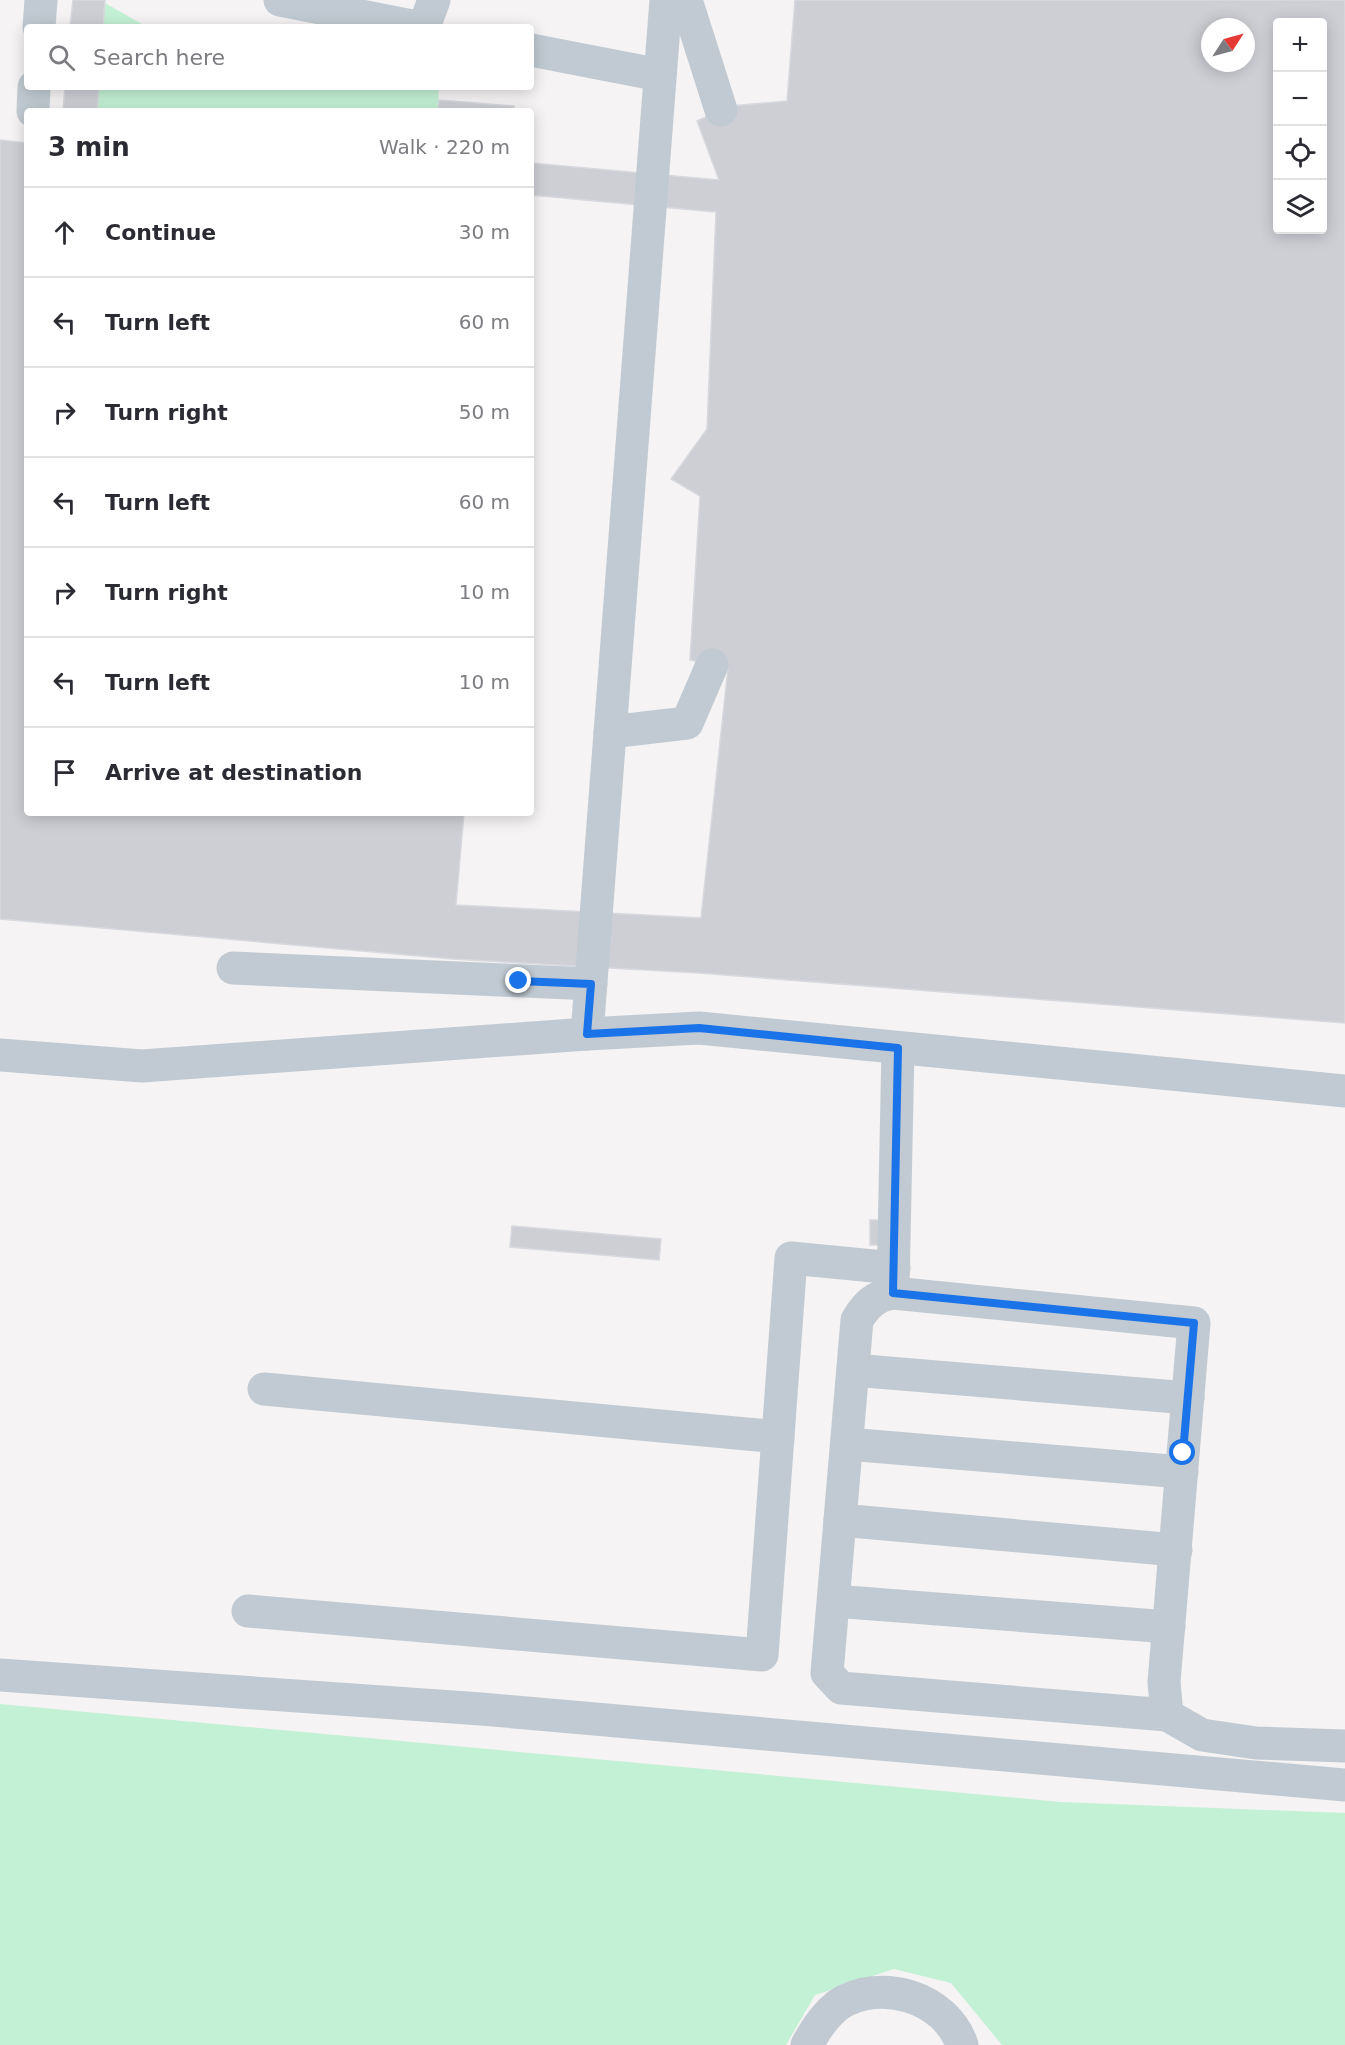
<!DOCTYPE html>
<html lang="en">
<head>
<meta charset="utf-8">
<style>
	:root { --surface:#fff; --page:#f2f2f3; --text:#2b2b33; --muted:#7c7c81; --line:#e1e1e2 }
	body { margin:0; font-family:"DejaVu Sans",sans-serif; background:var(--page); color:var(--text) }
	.controls { position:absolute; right:18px; top:18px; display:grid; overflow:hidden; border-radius:6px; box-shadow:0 3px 15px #0003 }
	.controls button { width:54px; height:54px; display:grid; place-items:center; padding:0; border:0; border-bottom:2px solid var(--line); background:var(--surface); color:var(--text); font:30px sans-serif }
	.compass { position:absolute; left:1201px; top:18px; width:54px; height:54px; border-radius:50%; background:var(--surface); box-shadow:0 3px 15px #0003; rotate:54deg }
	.stop { position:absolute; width:18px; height:18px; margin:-14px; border:4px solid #1a73e8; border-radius:50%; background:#fff }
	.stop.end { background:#1a73e8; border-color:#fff; box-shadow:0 2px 6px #0008 }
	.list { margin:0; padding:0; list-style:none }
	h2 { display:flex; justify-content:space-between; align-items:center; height:78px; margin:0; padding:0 24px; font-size:26px }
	h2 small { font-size:20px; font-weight:400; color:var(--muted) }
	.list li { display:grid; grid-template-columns:39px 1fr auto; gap:18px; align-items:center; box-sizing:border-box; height:90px; padding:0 24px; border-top:2px solid var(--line) }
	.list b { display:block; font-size:22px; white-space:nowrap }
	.list em { font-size:20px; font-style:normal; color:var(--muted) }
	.icon { flex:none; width:33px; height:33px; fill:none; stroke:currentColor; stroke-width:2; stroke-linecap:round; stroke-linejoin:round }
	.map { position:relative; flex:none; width:1345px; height:2045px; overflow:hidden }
	.search { position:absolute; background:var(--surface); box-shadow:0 3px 15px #0003; left:24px; top:24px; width:510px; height:66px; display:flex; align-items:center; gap:15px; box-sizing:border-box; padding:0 21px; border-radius:6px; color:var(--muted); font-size:22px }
	.panel { position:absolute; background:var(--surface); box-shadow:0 3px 15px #0003; left:24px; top:108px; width:510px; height:708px; border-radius:6px }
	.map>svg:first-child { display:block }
	.grass { fill:#c3f1d5 }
	.building { fill:#cdcfd5; stroke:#d7d9de; stroke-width:1.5; fill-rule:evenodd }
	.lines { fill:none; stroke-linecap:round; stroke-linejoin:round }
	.minor { stroke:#c1cad2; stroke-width:33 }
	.route { stroke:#1a73e8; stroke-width:8 }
</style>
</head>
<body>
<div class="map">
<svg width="1345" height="2045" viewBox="0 0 1345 2045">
	<rect width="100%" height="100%" fill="#f5f3f3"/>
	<g class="grass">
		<path d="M105,3L147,27H103Z"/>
		<path d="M99,87H439L438,111H97Z"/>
		<path d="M0,1704L1061,1802L1345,1813V2045H1002L951,1983L894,1969L815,1995L786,2045H0Z"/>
	</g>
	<g class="building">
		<path d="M73,0H105L103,27H70Z"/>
		<path d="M795,0H1345V1023L699,973L453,959L0,919V140L27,143V813H464L456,905L701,918L728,668L690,660L700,496L671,479L707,429L716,212L531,195V163L719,180L697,121L731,106L787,101ZM1278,22H1322V230H1278ZM1210,27H1246V63H1210Z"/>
		<path d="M65,87H99L97,111H63Z"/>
		<path d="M439,100L514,106V111H438Z"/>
		<rect x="870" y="1220" width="19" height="25"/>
		<path d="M512,1226L661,1239L659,1260L510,1247Z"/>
	</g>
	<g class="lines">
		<g class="minor">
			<path d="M280,0L417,27"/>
			<path d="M686,0L721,110"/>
			<path d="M39,27L41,0"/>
			<path d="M424,27L434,0"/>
			<path d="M531,50L660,75"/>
			<path d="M33,111L34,87"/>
			<path d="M610,732L687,723L712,665"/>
			<path d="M233,968L591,984"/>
			<path d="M587,1034L666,0"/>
			<path d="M0,1055L142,1066L587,1034L699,1028L1345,1091"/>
			<path d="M893,1289L898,1048"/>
			<path d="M853,1370L1188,1398"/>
			<path d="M264,1389L778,1437"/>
			<path d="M847,1444L1182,1472"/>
			<path d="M840,1520L1176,1550"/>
			<path d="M834,1601L1169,1627"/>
			<path d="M248,1611L762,1655L791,1258L894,1268"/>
			<path d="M0,1675L481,1709L1345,1785"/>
			<path d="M1167,1715L841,1688L827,1673L857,1320C866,1305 875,1296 893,1293L1194,1323L1164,1682L1167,1715L1202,1735L1256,1743L1345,1746"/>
			<path d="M807,2045C815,2030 824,2016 838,2005C880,1977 946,1997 962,2045"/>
		</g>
	</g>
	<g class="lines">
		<path class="route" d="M519,981L591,984L587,1034L699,1028L898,1048L893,1293L1194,1323L1183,1453"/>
	</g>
</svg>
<div class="controls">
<button>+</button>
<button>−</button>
<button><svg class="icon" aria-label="locate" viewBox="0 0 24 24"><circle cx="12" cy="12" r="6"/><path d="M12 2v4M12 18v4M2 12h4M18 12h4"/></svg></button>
<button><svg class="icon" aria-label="layers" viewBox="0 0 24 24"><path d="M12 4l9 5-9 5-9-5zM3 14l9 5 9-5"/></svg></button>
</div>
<svg class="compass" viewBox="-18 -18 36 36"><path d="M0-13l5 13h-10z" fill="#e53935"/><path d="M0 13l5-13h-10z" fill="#7c7c81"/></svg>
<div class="stop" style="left:1183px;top:1453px"></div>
<div class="stop end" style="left:519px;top:981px"></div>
<div class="search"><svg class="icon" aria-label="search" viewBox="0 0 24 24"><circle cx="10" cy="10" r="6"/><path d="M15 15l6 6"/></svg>Search here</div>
<section class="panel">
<h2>3 min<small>Walk · 220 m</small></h2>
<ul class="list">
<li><svg class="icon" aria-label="ahead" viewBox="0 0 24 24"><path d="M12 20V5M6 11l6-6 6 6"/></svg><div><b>Continue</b></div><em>30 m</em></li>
<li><svg class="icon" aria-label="left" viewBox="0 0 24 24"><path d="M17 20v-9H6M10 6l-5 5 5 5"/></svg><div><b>Turn left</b></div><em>60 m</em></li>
<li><svg class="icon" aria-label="right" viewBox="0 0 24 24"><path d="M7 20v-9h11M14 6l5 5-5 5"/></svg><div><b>Turn right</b></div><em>50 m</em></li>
<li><svg class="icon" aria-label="left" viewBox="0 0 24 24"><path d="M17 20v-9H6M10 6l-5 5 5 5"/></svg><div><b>Turn left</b></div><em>60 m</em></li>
<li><svg class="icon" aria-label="right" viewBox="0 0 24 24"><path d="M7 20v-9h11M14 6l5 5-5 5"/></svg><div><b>Turn right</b></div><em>10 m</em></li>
<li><svg class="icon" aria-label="left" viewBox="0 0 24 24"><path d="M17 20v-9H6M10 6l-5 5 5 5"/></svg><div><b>Turn left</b></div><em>10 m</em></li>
<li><svg class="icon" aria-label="arrive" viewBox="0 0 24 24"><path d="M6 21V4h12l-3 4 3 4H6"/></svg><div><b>Arrive at destination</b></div></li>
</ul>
</section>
</div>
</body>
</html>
